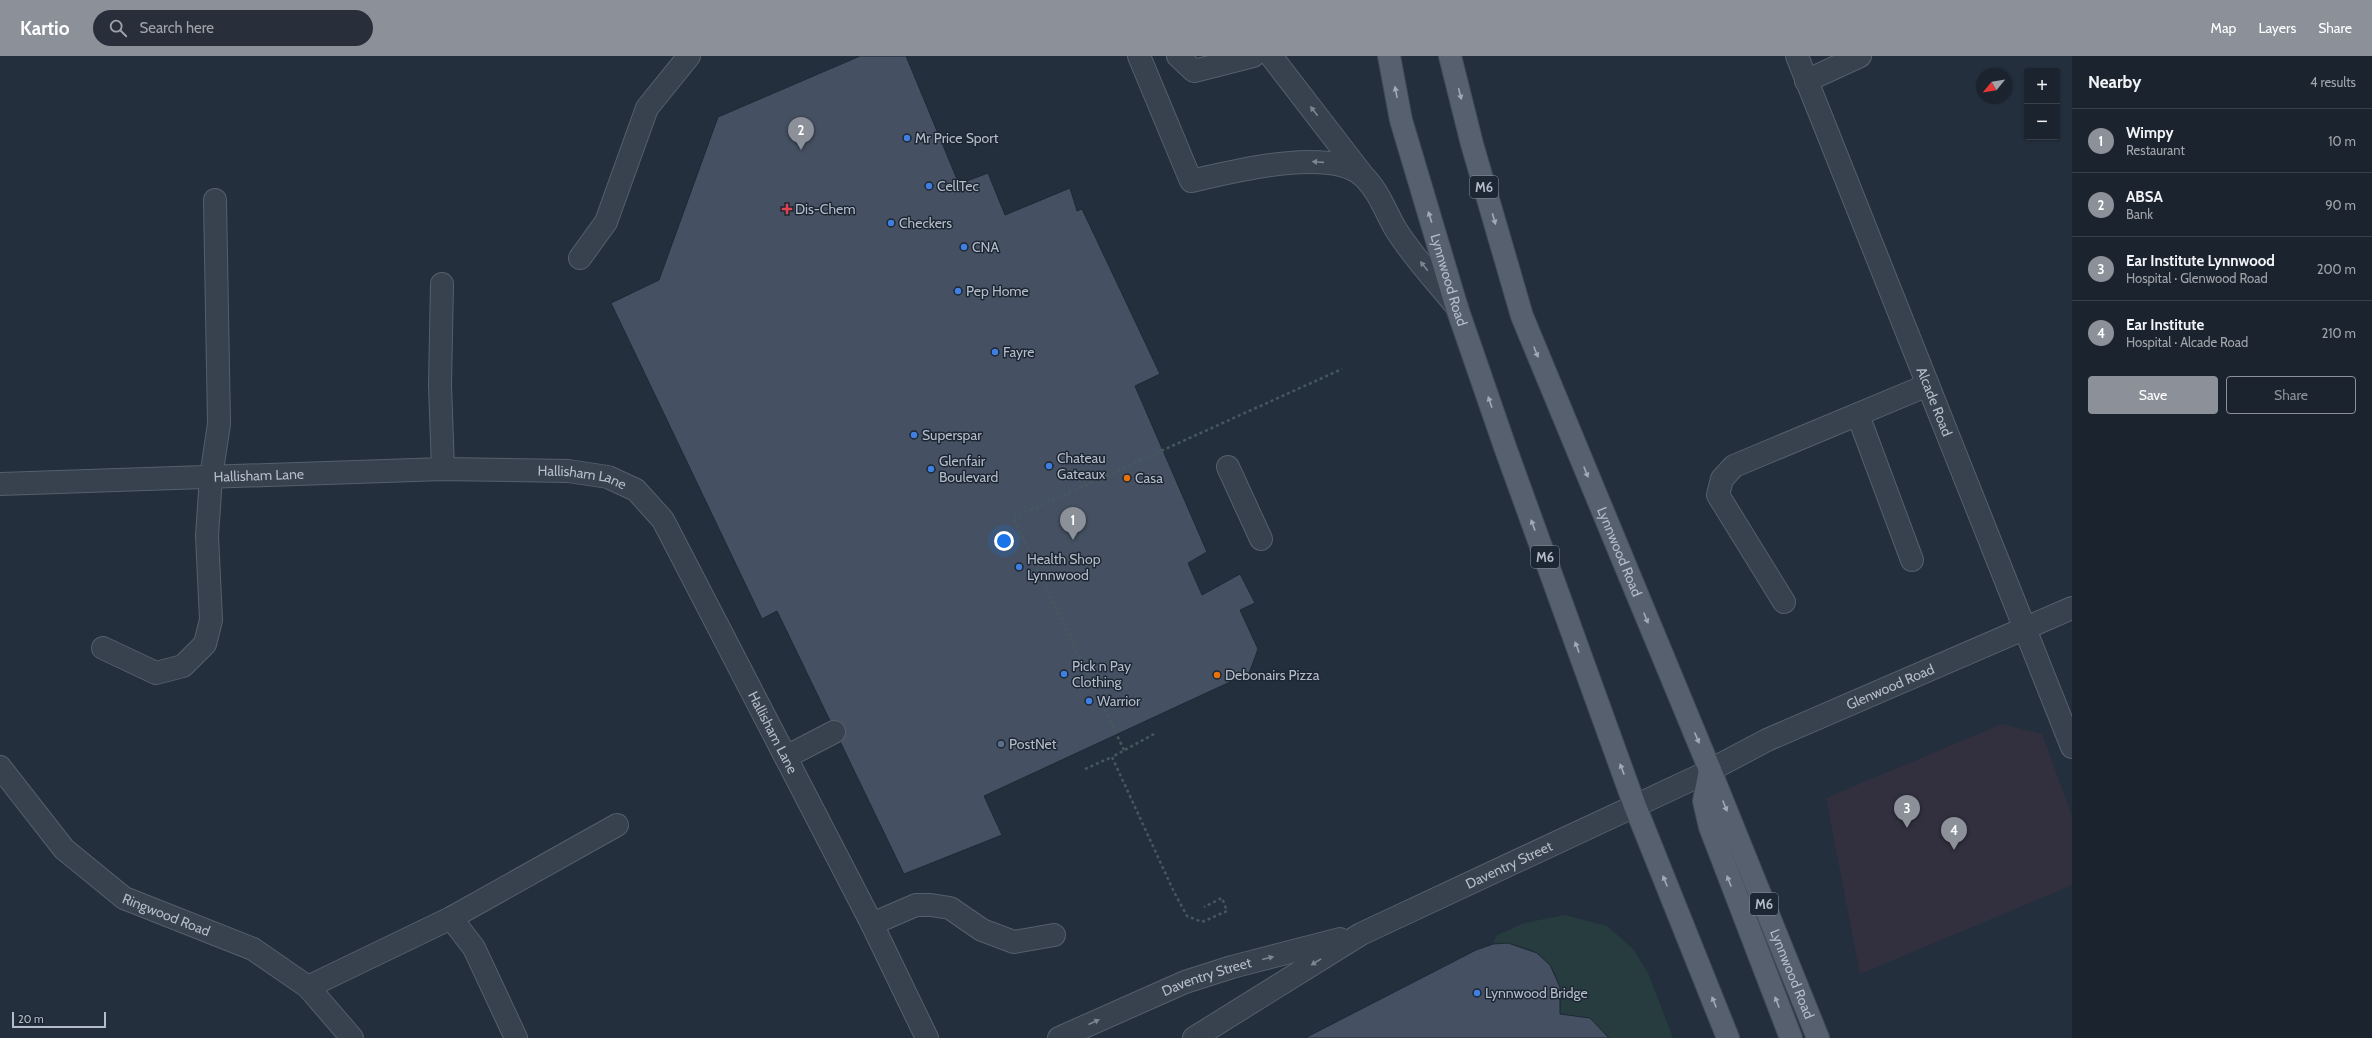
<!DOCTYPE html>
<html lang="en">
<head>
<meta charset="utf-8">
<style>
	:root { --surface:#1b232e; --page:#282f3a; --text:#f1f3f6; --muted:#a0a4aa; --line:#39404a; --accent:#8c9099 }
	body { margin:0; font-family:Cabin,sans-serif; background:var(--page); color:var(--text) }
	.controls { position:absolute; right:12px; top:12px; display:grid; overflow:hidden; border-radius:4px; box-shadow:0 1px 3px #0004 }
	.controls button { width:36px; height:36px; display:grid; place-items:center; padding:0; border:0; border-bottom:1px solid var(--line); background:var(--surface); color:var(--text); font:20px sans-serif }
	.compass { position:absolute; left:1976px; top:12px; width:36px; height:36px; border-radius:50%; background:var(--surface); box-shadow:0 1px 3px #0004; rotate:240deg }
	.scale { position:absolute; left:12px; bottom:10px; width:94px; box-sizing:border-box; padding-left:4px; border:2px solid #b4bcc9; border-top:0; font-size:11px; line-height:14px; white-space:nowrap; color:#b4bcc9; -webkit-text-stroke:3px #1d2633; paint-order:stroke }
	.you { position:absolute; left:1004px; top:485px; width:14px; height:14px; margin:-10px; border:3px solid #fff; border-radius:50%; background:#1a73e8; box-shadow:0 0 0 6px #1a73e833 }
	.badge { display:grid; place-items:center; width:26px; height:26px; border-radius:50%; background:var(--accent); color:#fff; font-size:13px; font-weight:700 }
	.pin { position:absolute; translate:-50% -33px; filter:drop-shadow(0 1px 2px #0008) }
	.pin::after { content:''; position:absolute; top:21px; width:14px; height:12px; background:inherit; clip-path:polygon(0 0,100% 0,50% 100%) }
	.list { margin:0; padding:0; list-style:none }
	h2 { display:flex; justify-content:space-between; align-items:center; height:52px; margin:0; padding:0 16px; font-size:17px }
	h2 small { font-size:13px; font-weight:400; color:var(--muted) }
	.list li { display:grid; grid-template-columns:26px 1fr auto; gap:12px; align-items:center; box-sizing:border-box; height:64px; padding:0 16px; border-top:1px solid var(--line) }
	.list b { display:block; font-size:15px; white-space:nowrap }
	.list p { margin:0; font-size:13px; white-space:nowrap; color:var(--muted) }
	.list em { font-size:13px; font-style:normal; color:var(--muted) }
	.actions { display:flex; gap:8px; padding:12px 16px }
	.actions a { flex:1; padding:9px 0; border:1px solid var(--accent); border-radius:4px; text-align:center; font-size:14px; color:var(--accent) }
	.actions .main { background:var(--accent); color:#fff }
	.icon { flex:none; width:22px; height:22px; fill:none; stroke:currentColor; stroke-width:2; stroke-linecap:round; stroke-linejoin:round }
	.map { position:relative; flex:none; width:2072px; height:982px; overflow:hidden }
	header { display:flex; align-items:center; gap:24px; box-sizing:border-box; height:56px; padding:0 20px; background:var(--accent); color:#fff }
	header strong { font-size:19px }
	nav { display:flex; gap:22px; margin-inline-start:auto; font-size:14px }
	.search { width:280px; height:36px; background:var(--page); display:flex; align-items:center; gap:10px; box-sizing:border-box; padding:0 14px; border-radius:22px; color:var(--muted); font-size:15px }
	main { display:flex }
	aside { flex:1; background:var(--surface) }
	.map>svg:first-child { display:block }
	.medical { fill:#32303f }
	.green { fill:#263c3f }
	.building { fill:#455162; stroke:#1f2835 }
	.lines { fill:none; stroke-linecap:round; stroke-linejoin:round }
	.minor-casing { stroke:#565f6c; stroke-width:24 }
	.major-casing { stroke:#414a57; stroke-width:24 }
	.path { stroke:#44595c; stroke-width:2.5; stroke-dasharray:3 3; stroke-linecap:butt }
	.minor { stroke:#38414e; stroke-width:22 }
	.major { stroke:#56606e; stroke-width:22 }
	.oneway { fill:#a1aab7 }
	.oneway2 { fill:#7c8592 }
	.shop-dot { fill:#3f7fe0; stroke:#1d2633; stroke-width:1.5 }
	.health-dot { fill:#e0444e; stroke:#1d2633; stroke-width:1.5 }
	.food-dot { fill:#e8710a; stroke:#1d2633; stroke-width:1.5 }
	.service-dot { fill:#5c6f8a; stroke:#1d2633; stroke-width:1.5 }
	.labels { text-anchor:middle; stroke-width:3; stroke-linejoin:round; paint-order:stroke }
	.shield { fill:#1d2633; stroke:#878f9c; stroke-width:1 }
	.shield-label { font-size:13px; font-weight:bold; fill:#b4bcc9 }
	.poi-label { font-size:14px; fill:#b4bcc9; stroke:#1d2633; text-anchor:start }
	.street-label { font-size:14px; fill:#b4bcc9; stroke:#1d2633 }
</style>
</head>
<body>
<header>
<strong>Kartio</strong>
<div class="search"><svg class="icon" aria-label="search" viewBox="0 0 24 24"><circle cx="10" cy="10" r="6"/><path d="M15 15l6 6"/></svg>Search here</div>
<nav><a>Map</a><a>Layers</a><a>Share</a></nav>
</header>
<main>
<div class="map">
<svg width="2072" height="982" viewBox="0 0 2072 982">
	<rect width="100%" height="100%" fill="#242f3e"/>
	<path class="medical" d="M2002,668L2042,678L2072,760V829L1860,918L1826,742Z"/>
	<path class="green" d="M1565,859L1607,870L1633,893L1648,917L1673,982H1609L1590,962L1560,958C1565,911 1539,885 1493,888L1496,880L1524,867Z"/>
	<g class="building">
		<path d="M860,0H906L959,128L988,117L1005,159L1070,132L1077,155L1082,153L1160,318L1135,330L1207,496L1188,507L1202,539L1240,518L1255,547L1240,554L1258,593L1248,620L1230,626L984,740L1002,779L904,818L777,555L762,563L611,247L659,224L718,61Z"/>
		<path d="M1508,887L1537,897L1550,909L1560,931V958L1590,962L1609,982H1305L1476,894L1493,888Z"/>
	</g>
	<g class="lines">
		<g class="minor-casing">
			<g id="minor">
				<path d="M1139,0L1191,125C1231,116 1330,90 1363,120C1378,134 1385,154 1395,172C1412,200 1436,225 1457,251"/>
				<path d="M1178,0L1194,15L1253,0"/>
				<path d="M1271,0L1361,117"/>
				<path id="s1" d="M1797,0L2072,691"/>
				<path d="M1806,25L1860,0"/>
				<path d="M580,202L606,166L647,52L689,0"/>
				<path d="M442,228L440,329L443,413"/>
				<path d="M1858,359L1912,504"/>
				<path d="M1228,411L1261,483"/>
				<path id="s2" d="M0,428L443,413L568,415L608,421L636,434L663,464L872,868L927,982"/>
				<path d="M1784,546L1718,439L1722,423L1734,410L1928,329"/>
				<path d="M103,592L156,617L183,610L205,588L211,564L207,480L211,421L219,368L215,144"/>
				<path d="M786,701L834,676"/>
				<path id="s3" d="M0,711L64,793L124,842L253,893L308,931L352,982"/>
				<path d="M451,862L474,892L516,982"/>
				<path d="M872,868L916,849H931L950,852L982,874L1014,886L1054,879"/>
				<path d="M308,931L451,862L617,769"/>
				<path id="s4" d="M1059,982L1185,926L1232,911L1340,883"/>
				<path id="s5" d="M1194,982L1361,878L1699,720L1767,684L2072,552"/>
			</g>
		</g>
		<g class="major-casing">
			<g id="major">
				<path id="s6" d="M1389,0L1401,64L1457,252L1505,391L1635,750L1728,982"/>
				<path id="s7" d="M1450,0L1472,88L1522,260L1710,714L1818,982"/>
				<path d="M1710,714L1704,745L1710,771L1791,982"/>
			</g>
		</g>
		<g class="path">
			<path d="M1154,678L1112,701L1174,836L1187,860L1202,866L1227,855L1222,842L1204,851"/>
			<path d="M1124,694L1013,462L1342,313"/>
			<path d="M1085,713L1112,701"/>
		</g>
		<use href="#minor" class="minor"/>
		<use href="#major" class="major"/>
	</g>
	<defs><path id="oneway-solid" d="M-6-.8H1V-3.2L6.5 0L1 3.2V.8H-6Z"/></defs>
	<g class="oneway">
		<use href="#oneway-solid" transform="translate(1396 36) rotate(-101)"/>
		<use href="#oneway-solid" transform="translate(1460 38) rotate(76)"/>
		<use href="#oneway-solid" transform="translate(1430 161) rotate(-107)"/>
		<use href="#oneway-solid" transform="translate(1494 163) rotate(74)"/>
		<use href="#oneway-solid" transform="translate(1536 296) rotate(68)"/>
		<use href="#oneway-solid" transform="translate(1490 346) rotate(-109)"/>
		<use href="#oneway-solid" transform="translate(1586 416) rotate(68)"/>
		<use href="#oneway-solid" transform="translate(1533 469) rotate(-110)"/>
		<use href="#oneway-solid" transform="translate(1646 562) rotate(68)"/>
		<use href="#oneway-solid" transform="translate(1577 591) rotate(-110)"/>
		<use href="#oneway-solid" transform="translate(1697 682) rotate(67)"/>
		<use href="#oneway-solid" transform="translate(1622 713) rotate(-111)"/>
		<use href="#oneway-solid" transform="translate(1725 750) rotate(68)"/>
		<use href="#oneway-solid" transform="translate(1665 825) rotate(-112)"/>
		<use href="#oneway-solid" transform="translate(1729 825) rotate(-111)"/>
		<use href="#oneway-solid" transform="translate(1714 946) rotate(-112)"/>
		<use href="#oneway-solid" transform="translate(1777 946) rotate(-111)"/>
	</g>
	<g class="oneway2">
		<use href="#oneway-solid" transform="translate(1314 55) rotate(-128)"/>
		<use href="#oneway-solid" transform="translate(1318 106) rotate(-176)"/>
		<use href="#oneway-solid" transform="translate(1424 210) rotate(-129)"/>
		<use href="#oneway-solid" transform="translate(1268 902) rotate(-14)"/>
		<use href="#oneway-solid" transform="translate(1316 906) rotate(148)"/>
		<use href="#oneway-solid" transform="translate(1094 966) rotate(-24)"/>
	</g>
	<g class="shop-dot">
		<circle cx="907" cy="82" r="4"/>
		<circle cx="929" cy="130" r="4"/>
		<circle cx="891" cy="167" r="4"/>
		<circle cx="964" cy="191" r="4"/>
		<circle cx="958" cy="235" r="4"/>
		<circle cx="995" cy="296" r="4"/>
		<circle cx="914" cy="379" r="4"/>
		<circle cx="1049" cy="410" r="4"/>
		<circle cx="931" cy="413" r="4"/>
		<circle cx="1019" cy="511" r="4"/>
		<circle cx="1064" cy="618" r="4"/>
		<circle cx="1089" cy="645" r="4"/>
		<circle cx="1477" cy="937" r="4"/>
	</g>
	<path class="health-dot" d="M785 147h4v4h4v4h-4v4h-4v-4h-4v-4h4z"/>
	<g class="food-dot">
		<circle cx="1127" cy="422" r="4"/>
		<circle cx="1217" cy="619" r="4"/>
	</g>
	<circle class="service-dot" cx="1001" cy="688" r="4"/>
	<g class="labels">
		<g class="shield">
			<rect x="1470" y="120" width="28" height="22" rx="3"/>
			<rect x="1531" y="490" width="28" height="22" rx="3"/>
			<rect x="1750" y="837" width="28" height="22" rx="3"/>
		</g>
		<g class="shield-label">
			<text x="1484" y="136">M6</text>
			<text x="1545" y="506">M6</text>
			<text x="1764" y="853">M6</text>
		</g>
		<g class="poi-label">
			<text x="915" y="87">Mr Price Sport</text>
			<text x="937" y="135">CellTec</text>
			<text x="795" y="158">Dis-Chem</text>
			<text x="899" y="172">Checkers</text>
			<text x="972" y="196">CNA</text>
			<text x="966" y="240">Pep Home</text>
			<text x="1003" y="301">Fayre</text>
			<text x="922" y="384">Superspar</text>
			<text x="1057" y="407">Chateau<tspan x="1057" dy="16">Gateaux</tspan></text>
			<text x="939" y="410">Glenfair<tspan x="939" dy="16">Boulevard</tspan></text>
			<text x="1135" y="427">Casa</text>
			<text x="1027" y="508">Health Shop<tspan x="1027" dy="16">Lynnwood</tspan></text>
			<text x="1072" y="615">Pick n Pay<tspan x="1072" dy="16">Clothing</tspan></text>
			<text x="1225" y="624">Debonairs Pizza</text>
			<text x="1097" y="650">Warrior</text>
			<text x="1009" y="693">PostNet</text>
			<text x="1485" y="942">Lynnwood Bridge</text>
		</g>
		<g class="street-label">
			<text dy="5" stroke="none"><textPath href="#s6" startOffset="232">Lynnwood Road</textPath></text>
			<text dy="5" stroke="none"><textPath href="#s1" startOffset="372">Alcade Road</textPath></text>
			<text dy="5" stroke="none"><textPath href="#s2" startOffset="259">Hallisham Lane</textPath></text>
			<text dy="5" stroke="none"><textPath href="#s2" startOffset="583">Hallisham Lane</textPath></text>
			<text dy="5" stroke="none"><textPath href="#s7" startOffset="525">Lynnwood Road</textPath></text>
			<text dy="5" stroke="none"><textPath href="#s5" startOffset="781">Glenwood Road</textPath></text>
			<text dy="5" stroke="none"><textPath href="#s2" startOffset="919">Hallisham Lane</textPath></text>
			<text dy="5" stroke="none"><textPath href="#s5" startOffset="360">Daventry Street</textPath></text>
			<text dy="5" stroke="none"><textPath href="#s3" startOffset="227">Ringwood Road</textPath></text>
			<text dy="5" stroke="none"><textPath href="#s7" startOffset="981">Lynnwood Road</textPath></text>
			<text dy="5" stroke="none"><textPath href="#s4" startOffset="160">Daventry Street</textPath></text>
		</g>
	</g>
</svg>
<div class="controls">
<button>+</button>
<button>−</button>
</div>
<svg class="compass" viewBox="-18 -18 36 36"><path d="M0-13l5 13h-10z" fill="#e53935"/><path d="M0 13l5-13h-10z" fill="#a0a4aa"/></svg>
<div class="scale">20 m</div>
<div class="you"></div>
<div class="pin badge" style="left:1073px;top:484px">1</div>
<div class="pin badge" style="left:801px;top:94px">2</div>
<div class="pin badge" style="left:1907px;top:772px">3</div>
<div class="pin badge" style="left:1954px;top:794px">4</div>
</div>
<aside>
<h2>Nearby<small>4 results</small></h2>
<ul class="list">
<li><span class="badge">1</span><div><b>Wimpy</b><p>Restaurant</p></div><em>10 m</em></li>
<li><span class="badge">2</span><div><b>ABSA</b><p>Bank</p></div><em>90 m</em></li>
<li><span class="badge">3</span><div><b>Ear Institute Lynnwood</b><p>Hospital · Glenwood Road</p></div><em>200 m</em></li>
<li><span class="badge">4</span><div><b>Ear Institute</b><p>Hospital · Alcade Road</p></div><em>210 m</em></li>
</ul>
<div class="actions"><a class="main">Save</a><a>Share</a></div>
</aside>
</main>
</body>
</html>
